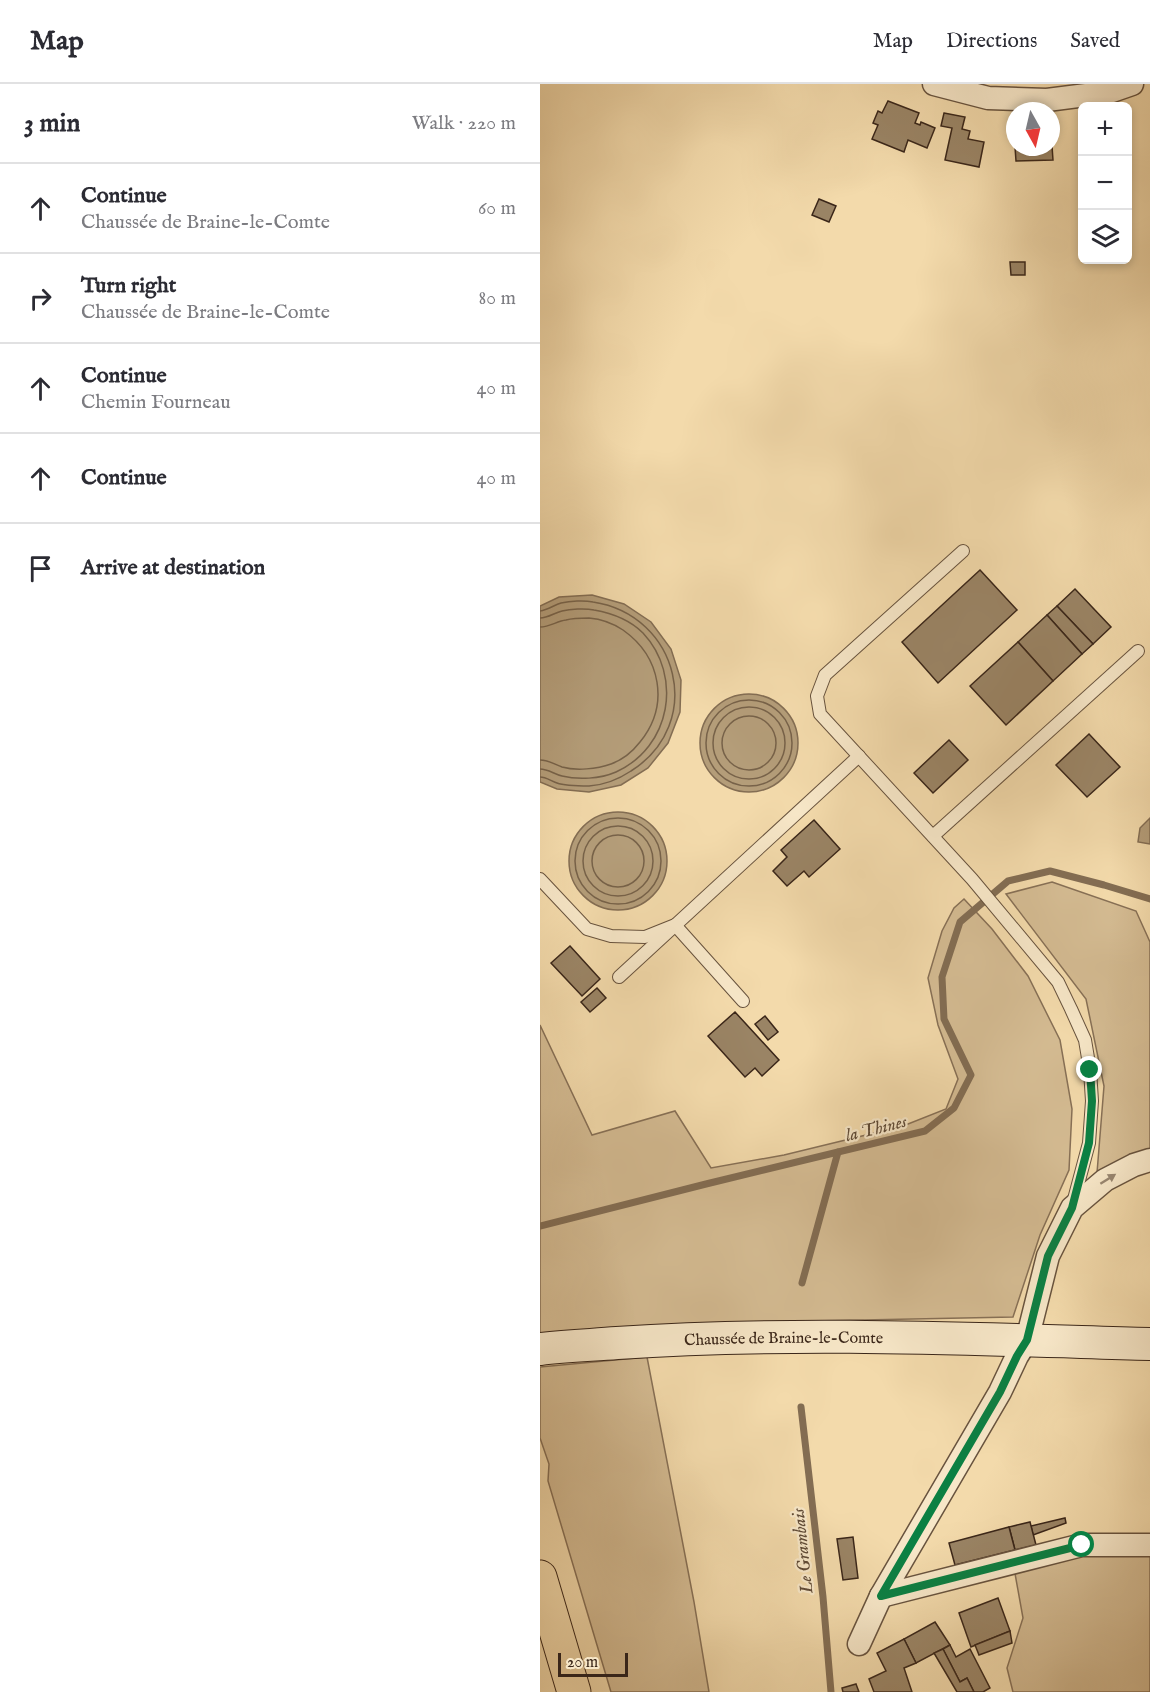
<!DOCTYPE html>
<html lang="en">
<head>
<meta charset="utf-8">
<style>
	:root { --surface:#fff; --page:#f7f7f7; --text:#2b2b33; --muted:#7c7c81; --line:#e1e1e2 }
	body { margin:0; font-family:"IM FELL English",serif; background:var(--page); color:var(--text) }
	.controls { position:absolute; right:18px; top:18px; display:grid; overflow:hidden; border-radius:9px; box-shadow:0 3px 9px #0003 }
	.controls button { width:54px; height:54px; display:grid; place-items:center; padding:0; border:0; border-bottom:2px solid var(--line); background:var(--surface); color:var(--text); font:30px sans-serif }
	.compass { position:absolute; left:466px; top:18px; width:54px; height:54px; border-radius:50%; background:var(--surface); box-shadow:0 3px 9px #0003; rotate:172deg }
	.scale { position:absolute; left:18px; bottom:15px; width:70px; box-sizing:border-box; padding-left:6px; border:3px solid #3a2619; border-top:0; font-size:16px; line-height:21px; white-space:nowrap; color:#3a2619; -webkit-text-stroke:4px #f7e7c8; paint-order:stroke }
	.stop { position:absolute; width:18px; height:18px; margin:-14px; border:4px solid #0b8043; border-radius:50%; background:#fff }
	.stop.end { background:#0b8043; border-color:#fff; box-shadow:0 2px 6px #0008 }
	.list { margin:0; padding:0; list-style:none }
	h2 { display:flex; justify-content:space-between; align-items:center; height:78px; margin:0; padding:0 24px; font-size:26px }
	h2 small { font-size:20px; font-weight:400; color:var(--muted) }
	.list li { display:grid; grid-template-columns:39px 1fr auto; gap:18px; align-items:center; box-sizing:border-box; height:90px; padding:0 24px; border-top:2px solid var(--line) }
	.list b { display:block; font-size:22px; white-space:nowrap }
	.list p { margin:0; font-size:20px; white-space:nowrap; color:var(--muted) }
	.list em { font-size:20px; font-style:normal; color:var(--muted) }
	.icon { flex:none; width:33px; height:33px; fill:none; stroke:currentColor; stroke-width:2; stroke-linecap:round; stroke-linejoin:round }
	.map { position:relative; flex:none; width:610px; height:1608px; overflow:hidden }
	header { display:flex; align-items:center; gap:36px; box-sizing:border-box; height:84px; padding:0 30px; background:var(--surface); border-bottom:2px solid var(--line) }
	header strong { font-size:28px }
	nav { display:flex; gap:33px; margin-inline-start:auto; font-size:21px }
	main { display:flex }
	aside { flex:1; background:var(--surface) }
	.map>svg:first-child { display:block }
	.green { fill:#d4bb92; stroke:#877056; stroke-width:1.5 }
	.water { fill:#b49d79; stroke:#836d53; stroke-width:1.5 }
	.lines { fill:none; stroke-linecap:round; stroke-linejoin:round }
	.shore { stroke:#776249; stroke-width:1.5 }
	.stream { stroke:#836d53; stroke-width:7 }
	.building { fill:#9a8465; stroke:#3a2619; stroke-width:1.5 }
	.lane-casing { stroke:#68533e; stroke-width:14 }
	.street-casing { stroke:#68533e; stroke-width:25 }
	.secondary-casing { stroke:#3a2619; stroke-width:34 }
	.highway-casing { stroke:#3a2619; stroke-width:35 }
	.lane { stroke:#f7e7c8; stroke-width:12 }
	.street { stroke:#f7e7c8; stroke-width:22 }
	.secondary { stroke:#f7e7c8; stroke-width:32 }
	.highway { stroke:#f3daab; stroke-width:33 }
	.oneway { fill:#988670 }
	.route { stroke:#0b8043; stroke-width:8 }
	.labels { text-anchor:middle; stroke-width:4.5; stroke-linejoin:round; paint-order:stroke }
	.street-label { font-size:16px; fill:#3a2619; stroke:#f7e7c8 }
	.water-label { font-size:18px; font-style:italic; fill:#5f4a36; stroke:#f7e7c8 }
</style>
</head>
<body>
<header>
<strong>Map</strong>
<nav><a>Map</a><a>Directions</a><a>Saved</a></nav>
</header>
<main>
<aside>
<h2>3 min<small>Walk · 220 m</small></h2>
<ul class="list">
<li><svg class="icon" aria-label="ahead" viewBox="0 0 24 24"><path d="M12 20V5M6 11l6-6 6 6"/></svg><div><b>Continue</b><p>Chaussée de Braine-le-Comte</p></div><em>60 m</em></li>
<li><svg class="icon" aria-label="right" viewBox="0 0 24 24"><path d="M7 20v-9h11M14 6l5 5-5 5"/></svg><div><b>Turn right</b><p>Chaussée de Braine-le-Comte</p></div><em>80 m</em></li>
<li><svg class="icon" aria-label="ahead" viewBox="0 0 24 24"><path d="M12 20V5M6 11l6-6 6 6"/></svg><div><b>Continue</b><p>Chemin Fourneau</p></div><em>40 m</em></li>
<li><svg class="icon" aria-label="ahead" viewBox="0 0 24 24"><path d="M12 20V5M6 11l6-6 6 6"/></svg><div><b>Continue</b></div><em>40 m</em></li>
<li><svg class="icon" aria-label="arrive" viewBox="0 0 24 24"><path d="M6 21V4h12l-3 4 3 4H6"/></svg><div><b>Arrive at destination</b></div></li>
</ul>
</aside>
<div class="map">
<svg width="610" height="1608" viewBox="0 0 610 1608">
	<rect width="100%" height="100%" fill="#f3daab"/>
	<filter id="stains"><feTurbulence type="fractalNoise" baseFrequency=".00333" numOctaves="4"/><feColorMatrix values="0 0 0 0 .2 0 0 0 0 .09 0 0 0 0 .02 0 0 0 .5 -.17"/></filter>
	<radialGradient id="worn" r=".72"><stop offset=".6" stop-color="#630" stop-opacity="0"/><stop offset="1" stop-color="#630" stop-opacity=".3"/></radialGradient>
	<g class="green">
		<path d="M512,798L596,827L610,858V1065L557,1089L564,1002L546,915L466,810Z"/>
		<path d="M424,815L452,845L488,892L520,956L532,1025L529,1086L500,1151L473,1233L178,1239L0,1255V941L52,1051L135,1027L171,1084L244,1071L363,1042L406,1025L418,995L398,941L388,894L402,847L414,824Z"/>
		<path d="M107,1273L154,1518L169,1608H71L8,1397L9,1380L0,1354V1283Z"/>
		<path d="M542,1469L610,1470V1608H473L467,1584L483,1534L474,1484Z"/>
	</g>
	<g class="water">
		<path d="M52,511L84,520L111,538L131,565L141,596L140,628L128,659L108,684L81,701L49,708L17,705L0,698V522L19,513Z"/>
		<circle cx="209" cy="659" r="49"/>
		<circle cx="78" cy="777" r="49"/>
		<path d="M610,734V760L598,758L600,744Z"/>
	</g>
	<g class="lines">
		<g class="shore">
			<path d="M0,527C8,526 14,521 21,519C30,517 44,516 53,518C139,531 166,640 91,687C79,695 64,701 49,702C40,702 25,702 17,699C11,697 6,693 0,693"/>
			<path d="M0,534C8,534 14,529 22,527C30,525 45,524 54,526C71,529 90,536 103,549C143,592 131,663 76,688C60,695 38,696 22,692C14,690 8,685 0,685"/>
			<path d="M0,543C10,543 17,537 26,536C33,534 42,534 49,534C61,535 74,540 83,546C121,573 130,621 100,658C93,667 82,676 71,680C57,685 36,687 22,683C14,680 8,676 0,676"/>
			<circle cx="209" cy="659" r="43"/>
			<circle cx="209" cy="659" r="36"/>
			<circle cx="209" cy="659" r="27"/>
			<circle cx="78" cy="777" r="43"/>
			<circle cx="78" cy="777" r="35"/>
			<circle cx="78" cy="777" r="26"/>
		</g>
		<g class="stream">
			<path d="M0,1142L166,1100L385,1047L414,1024L431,991L404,935L402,893L420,838L468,797L510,787L564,801L610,815"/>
			<path d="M262,1199L298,1068"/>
			<path d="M261,1323L283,1513L291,1608"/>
		</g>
	</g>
	<g class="building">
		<path d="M348,17L379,29L375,39L380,41L381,38L395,44L387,64L368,56L364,68L332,55L338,41L333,39L338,27L342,29Z"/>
		<path d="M404,29L425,33L422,45L430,47L428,55L444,58L439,83L405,76L412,44L401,42Z"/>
		<path d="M542,47V83H541L540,48Z"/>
		<path d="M511,48L513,76L476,77L475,63H511Z"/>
		<path d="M279,115L296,122L289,138L272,131Z"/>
		<path d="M470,178H485V191H471Z"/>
		<path d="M440,486L477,526L398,599L362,558Z"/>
		<path d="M535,505L571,543L553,560L517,522Z"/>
		<path d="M517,522L553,560L542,570L507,531Z"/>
		<path d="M507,531L542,570L513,597L478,558Z"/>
		<path d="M478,558L513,597L466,641L430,602Z"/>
		<path d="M549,650L580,683L547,713L516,681Z"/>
		<path d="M409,656L428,676L393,709L374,689Z"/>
		<path d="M274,736L300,765L269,793L264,787L247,802L233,787L247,773L241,766Z"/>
		<path d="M30,862L60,895L42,912L11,879Z"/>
		<path d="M57,904L66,914L50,928L41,918Z"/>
		<path d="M195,928L239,976L222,992L215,984L205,993L168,952Z"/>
		<path d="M225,932L238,948L228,956L215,940Z"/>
		<path d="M525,1434L526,1439L493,1451L491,1442Z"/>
		<path d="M490,1438L496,1461L475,1466L469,1443Z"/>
		<path d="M469,1443L475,1466L415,1481L409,1459Z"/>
		<path d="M313,1453L318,1494L303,1496L297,1455Z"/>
		<path d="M458,1514L470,1547L431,1563L419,1529Z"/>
		<path d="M395,1538L410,1561L376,1579L364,1555Z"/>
		<path d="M470,1547L472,1559L439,1571L435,1561Z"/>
		<path d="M364,1555L376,1579L364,1584L372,1608H334L329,1595L346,1587L337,1569Z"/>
		<path d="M410,1561L416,1573L430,1565L450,1604L443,1608H434L427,1594L420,1598L403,1565Z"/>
		<path d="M403,1565L420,1598L427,1594L434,1608H417L394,1569Z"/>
		<path d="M316,1600L319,1608H303L302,1604Z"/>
	</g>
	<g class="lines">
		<g class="lane-casing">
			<g id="lane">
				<path d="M423,467L285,591L277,612L280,630L432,795L518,898L531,925L545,956L550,986L552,1017L549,1059L533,1119"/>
				<path d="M393,752L598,567"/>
				<path d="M0,795L47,845L71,852L105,853L135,841L203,917"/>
				<path d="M79,893L319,672"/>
			</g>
		</g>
		<g class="street-casing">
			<g id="street">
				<path d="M394,0L448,14L507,16L569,8L592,0"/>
				<path d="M341,1512L542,1461H610"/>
				<path d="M319,1560L341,1512L460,1308L477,1272L487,1256L508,1172L532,1124L565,1096L594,1081L610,1076"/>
			</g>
		</g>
		<g class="secondary-casing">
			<g id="secondary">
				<path id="s1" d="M0,1265C26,1262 52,1261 77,1259C255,1247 433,1255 610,1260"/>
			</g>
		</g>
		<g class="highway-casing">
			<path id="highway" d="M0,1493L34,1608"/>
		</g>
		<use href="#lane" class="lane"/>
		<use href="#street" class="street"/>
		<use href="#secondary" class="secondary"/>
		<use href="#highway" class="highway"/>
	</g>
	<defs><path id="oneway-solid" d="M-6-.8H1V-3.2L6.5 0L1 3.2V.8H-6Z" transform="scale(1.5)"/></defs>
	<use class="oneway" href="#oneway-solid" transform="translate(568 1095) rotate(-32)"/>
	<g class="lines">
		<path class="route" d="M542,1461L341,1512L460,1308L477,1272L487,1256L508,1172L532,1124L549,1059L552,1017L550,986"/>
	</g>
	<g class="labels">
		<g class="street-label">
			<text dy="6" stroke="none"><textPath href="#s1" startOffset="244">Chaussée de Braine-le-Comte</textPath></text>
		</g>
		<g class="water-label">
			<text transform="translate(336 1044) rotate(-14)" y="6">la Thines</text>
			<text transform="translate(262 1467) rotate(-96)" y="6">Le Grambais</text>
		</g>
	</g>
	<rect width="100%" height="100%" filter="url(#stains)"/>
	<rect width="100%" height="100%" fill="url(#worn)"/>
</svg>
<div class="controls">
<button>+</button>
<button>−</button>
<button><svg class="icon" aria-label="layers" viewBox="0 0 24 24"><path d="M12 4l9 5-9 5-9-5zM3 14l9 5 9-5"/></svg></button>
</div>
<svg class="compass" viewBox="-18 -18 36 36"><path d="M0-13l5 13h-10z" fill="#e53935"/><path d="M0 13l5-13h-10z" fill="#7c7c81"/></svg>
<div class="scale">20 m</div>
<div class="stop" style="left:542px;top:1461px"></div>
<div class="stop end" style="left:550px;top:986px"></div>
</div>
</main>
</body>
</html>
